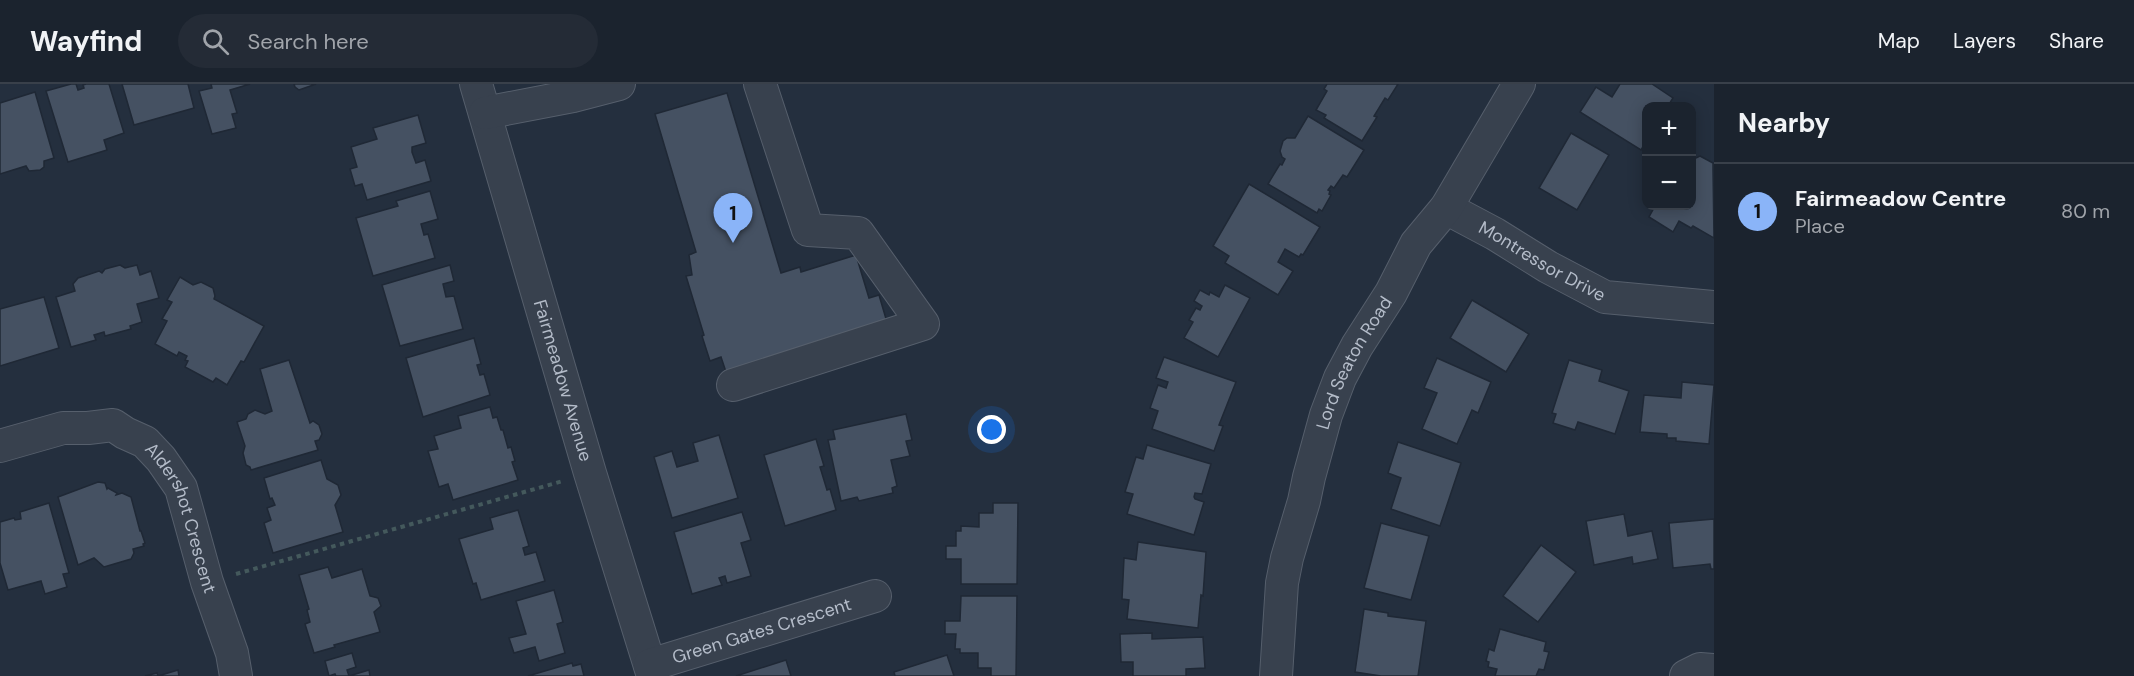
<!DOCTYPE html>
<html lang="en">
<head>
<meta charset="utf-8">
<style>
	:root { --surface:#1b232e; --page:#242b36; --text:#f1f3f6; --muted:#a0a4aa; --line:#39404a; --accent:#8ab4f8 }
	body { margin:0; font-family:"DM Sans",sans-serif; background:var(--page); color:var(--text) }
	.controls { position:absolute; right:18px; top:18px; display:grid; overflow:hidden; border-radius:12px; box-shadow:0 3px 15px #0003 }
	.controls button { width:54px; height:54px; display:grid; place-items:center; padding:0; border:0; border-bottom:2px solid var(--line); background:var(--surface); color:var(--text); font:30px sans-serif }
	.you { position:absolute; left:992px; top:346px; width:21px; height:21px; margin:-15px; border:4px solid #fff; border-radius:50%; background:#1a73e8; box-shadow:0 0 0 9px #1a73e833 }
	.badge { display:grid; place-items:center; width:39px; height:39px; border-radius:50%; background:var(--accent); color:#111; font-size:20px; font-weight:700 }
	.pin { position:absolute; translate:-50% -50px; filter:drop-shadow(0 2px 3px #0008) }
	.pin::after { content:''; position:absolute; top:32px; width:21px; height:18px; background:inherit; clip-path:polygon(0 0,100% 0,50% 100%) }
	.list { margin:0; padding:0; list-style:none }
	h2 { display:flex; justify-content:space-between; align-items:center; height:78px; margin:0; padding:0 24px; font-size:26px }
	h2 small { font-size:20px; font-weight:400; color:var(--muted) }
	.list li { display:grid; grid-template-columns:39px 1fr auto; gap:18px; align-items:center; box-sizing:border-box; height:96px; padding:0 24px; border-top:2px solid var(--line) }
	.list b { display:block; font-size:22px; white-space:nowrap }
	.list p { margin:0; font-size:20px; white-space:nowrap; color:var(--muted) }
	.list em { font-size:20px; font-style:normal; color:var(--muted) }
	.icon { flex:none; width:33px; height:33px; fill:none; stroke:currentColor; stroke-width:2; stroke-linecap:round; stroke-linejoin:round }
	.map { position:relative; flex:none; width:1714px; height:592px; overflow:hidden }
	header { display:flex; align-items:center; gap:36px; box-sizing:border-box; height:84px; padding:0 30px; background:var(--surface); border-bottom:2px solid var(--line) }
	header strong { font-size:28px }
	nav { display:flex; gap:33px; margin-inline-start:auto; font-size:21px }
	.search { width:420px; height:54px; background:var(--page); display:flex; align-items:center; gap:15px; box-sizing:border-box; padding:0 21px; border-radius:33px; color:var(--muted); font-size:22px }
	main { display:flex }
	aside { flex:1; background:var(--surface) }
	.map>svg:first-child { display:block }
	.building { fill:#455162; stroke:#1f2835; stroke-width:1.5 }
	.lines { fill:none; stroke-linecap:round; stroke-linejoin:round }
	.minor-casing { stroke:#565f6c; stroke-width:34 }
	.path { stroke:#44595c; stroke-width:4; stroke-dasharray:4.5 4.5; stroke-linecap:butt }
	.minor { stroke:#38414e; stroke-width:32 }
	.labels { text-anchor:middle; stroke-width:5; stroke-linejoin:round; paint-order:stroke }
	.street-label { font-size:18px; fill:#b4bcc9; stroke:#1d2633 }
</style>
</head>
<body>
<header>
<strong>Wayfind</strong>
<div class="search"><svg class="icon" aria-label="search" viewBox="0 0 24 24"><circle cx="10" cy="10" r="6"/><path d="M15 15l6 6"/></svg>Search here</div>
<nav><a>Map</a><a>Layers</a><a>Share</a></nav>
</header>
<main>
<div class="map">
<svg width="1714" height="592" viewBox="0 0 1714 592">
	<rect width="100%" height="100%" fill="#242f3e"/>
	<g class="building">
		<path d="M71,0H76L78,6L84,4L83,1L86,0H109L124,49L104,56L107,66L68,78L46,7Z"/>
		<path d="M122,0H188L194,24L134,41Z"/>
		<path d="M211,0H250L230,6L237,29L232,30L236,44L212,50L199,7L212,4Z"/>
		<path d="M294,0H316L299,6L295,3Z"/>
		<path d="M1327,0H1398L1388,16L1385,14L1374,32L1377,33L1362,57L1324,34L1326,31L1316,26L1327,7L1324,5Z"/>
		<path d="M1620,0H1652L1673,14L1668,22H1646V57L1641,66L1580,28L1596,3L1612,13Z"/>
		<path d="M35,8L54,74L44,77V83L40,86L29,87L26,82L0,90V19Z"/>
		<path d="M727,9L781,189L800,183L801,188L856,171L869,214L879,211L889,245L729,297L721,273L710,277L702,252L704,251L686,192L692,191L689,171L696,168L655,30Z"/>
		<path d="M418,31L426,59L412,63V68L416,79L425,76L431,97L367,116L362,100L355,102L350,85L357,83L351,63L377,55L373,44Z"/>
		<path d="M1308,32L1364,66L1347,93L1343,91L1334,104L1331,102L1328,106L1330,107L1329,110L1331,111L1322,127L1319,125L1317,129L1268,100L1280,80L1282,81L1285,75L1282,73L1280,67L1283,57L1287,54H1295Z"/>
		<path d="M1571,49L1609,71L1577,126L1539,104Z"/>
		<path d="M1700,72L1713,79V85L1714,154L1693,142L1691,144L1679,137L1673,148L1649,133L1655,122H1692V74L1694,75Z"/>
		<path d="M1249,100L1320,143L1303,171L1301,170L1299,173L1285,165L1278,178L1293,187L1278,211L1225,179L1229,172L1213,162Z"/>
		<path d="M430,107L438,135L421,140L424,151L428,150L435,174L373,192L356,134L398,122L396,117Z"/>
		<path d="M120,181L125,184L137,181L140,191L151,187L159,214L137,220L142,238L130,242L131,245L105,252L104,248L94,251L96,256L71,263L56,213L75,207L73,200L78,194L99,187L102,189L105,185Z"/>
		<path d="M450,181L454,197L443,200L446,213L454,212L463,245L400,262L382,201Z"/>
		<path d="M180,193L193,201L201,198L213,204L215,212L214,215L264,242L244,278L241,277L227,301L216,294L213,298L185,283L188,277L185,276L187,272L179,268L177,272L155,260L167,237L162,235L172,218L167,216Z"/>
		<path d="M1225,201L1250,214L1218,273L1184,254L1193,238L1189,236L1196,224L1200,226L1202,222L1194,217L1200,206L1209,211L1210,208L1219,213Z"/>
		<path d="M44,213L59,264L0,282V225Z"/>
		<path d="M1472,216L1529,250L1506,288L1450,254Z"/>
		<path d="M474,254L481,280L477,281L480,291L484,290L490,311L423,333L406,274Z"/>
		<path d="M1164,273L1236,298L1219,341L1223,342L1214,367L1152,345L1158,327L1150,324L1158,301L1166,304L1168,298L1156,294Z"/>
		<path d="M1437,274L1491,298L1478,329L1472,326L1457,360L1422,345L1437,309L1424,304Z"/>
		<path d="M289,276L310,339L313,337L319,341L322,350L319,356L315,357L318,366L251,386L250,383L246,381L243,369L245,362L237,338L246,335L248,330L255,326L265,330L272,327L260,285Z"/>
		<path d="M1569,276L1602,286L1599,297L1629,307L1615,350L1578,338L1575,346L1553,339L1556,330L1552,329Z"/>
		<path d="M1682,298L1714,301L1709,360L1676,357V354H1667V350L1640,348L1644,311L1681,314Z"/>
		<path d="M490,323L493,334L497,333L501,346H503L508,364L511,363L515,377L512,378L518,396L453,416L448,400L439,403L428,367L438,365L434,352L461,344L458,332Z"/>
		<path d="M906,330L912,356L906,357L910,372L891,376L897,402L892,404L893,409L859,417L857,413L841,417L828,356L835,355L833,346Z"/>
		<path d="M719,351L738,414L672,434L654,373L672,367L677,383L698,377L693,359Z"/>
		<path d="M816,355L824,382L820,383L827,406L830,405L836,426L785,442L764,371Z"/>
		<path d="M1398,358L1461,379L1440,442L1391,425L1401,394L1388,389Z"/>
		<path d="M1147,361L1211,380L1202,410L1195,409L1194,413L1195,415L1204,418L1194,451L1127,430L1133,410L1125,408L1136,373L1143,375Z"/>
		<path d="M321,376L327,395L338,401L341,411L335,421L343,448L273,469L264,439L271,436L267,424L275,421L272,414L270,415L264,394Z"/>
		<path d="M98,398L105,399L107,405L108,404L117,409L116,411L122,409L131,413L140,447H141L145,459L143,460L144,462L133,465L134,469L131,475L104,483L94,474L78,481L58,413Z"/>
		<path d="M49,419L69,489L63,490L67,503L45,510L41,497L8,506L0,479V438L14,434L15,436L21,435L20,428Z"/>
		<path d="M993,419H1018L1017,500H961V475H946V462H956V447H961V442L979,443V429H993Z"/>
		<path d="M518,426L529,462L523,464L525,471L536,468L545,497L481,516L476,499L473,500L459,455L493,445L490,434Z"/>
		<path d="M742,428L751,456L741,459L751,492L727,499L725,492L719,494L722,501L692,510L674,448Z"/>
		<path d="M1624,430L1628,452L1652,447L1658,475L1633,480L1632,473L1594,481L1586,437Z"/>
		<path d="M1714,435V485H1711L1710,480L1673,484L1669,439Z"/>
		<path d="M1381,439L1429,452L1411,516L1364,504Z"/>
		<path d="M1138,458L1206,468L1203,512L1201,511L1198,544L1127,535L1129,516L1122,515L1124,474L1136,476Z"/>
		<path d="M1541,461L1576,488L1538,538L1503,512Z"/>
		<path d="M328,483L332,494L362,485L370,512L378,514L381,522L374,528L380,548L334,561L335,563L314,569L305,540L310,538L307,526L309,525L299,491Z"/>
		<path d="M554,506L563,538L557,540L565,569L539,577L535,563L514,569L509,554L526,550L516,517Z"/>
		<path d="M961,512H1017L1016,592H991V584H978V569H960V565H955L956,550H945V537H960Z"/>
		<path d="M1364,525L1388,529V532L1426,537L1418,592H1381L1355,588Z"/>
		<path d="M1500,545L1546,558L1544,567L1549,568L1544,586L1539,585L1536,592H1495L1497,585L1488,583L1489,578L1486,577L1489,565L1494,567Z"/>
		<path d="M1152,549V555L1203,553L1205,584L1186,585V592H1133V578H1121L1120,550Z"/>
		<path d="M352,569L356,583L347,586L349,592L369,586L370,592H336L335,590L329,592L325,577Z"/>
		<path d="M947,571L954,592H895L894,588Z"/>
		<path d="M786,576L791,592H736Z"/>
		<path d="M572,579L573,582L581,580L584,592H528Z"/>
		<path d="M178,586L179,592H145L157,589L158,592Z"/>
	</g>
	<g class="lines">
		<g class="minor-casing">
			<g id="minor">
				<path id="s1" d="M476,0L590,389L653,592"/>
				<path d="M485,29L573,12L619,0"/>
				<path id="s2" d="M1446,124L1495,150L1548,183L1605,213L1714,223"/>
				<path d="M733,301L923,240L858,149L808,146L760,0"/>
				<path id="s3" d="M0,362L63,344H88L113,341L125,349L145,358L161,375L181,404L207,498L232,569L236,592"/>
				<path id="s4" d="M650,581L875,512"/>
				<path id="s5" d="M1276,592L1282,499L1287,474L1304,417L1309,393L1326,331L1340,294L1357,262L1391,209L1416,160L1446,124L1519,0"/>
				<path d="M1686,592L1700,585L1714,586"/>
			</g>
		</g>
		<path class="path" d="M236,490L563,397"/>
		<use href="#minor" class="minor"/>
	</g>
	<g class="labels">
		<g class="street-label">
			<text dy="6" stroke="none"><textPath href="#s2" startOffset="110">Montressor Drive</textPath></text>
			<text dy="6" stroke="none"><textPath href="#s5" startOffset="326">Lord Seaton Road</textPath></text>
			<text dy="6" stroke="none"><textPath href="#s1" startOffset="309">Fairmeadow Avenue</textPath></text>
			<text dy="6" stroke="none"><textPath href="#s3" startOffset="238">Aldershot Crescent</textPath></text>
			<text dy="6" stroke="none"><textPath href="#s4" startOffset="117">Green Gates Crescent</textPath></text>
		</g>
	</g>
</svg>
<div class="controls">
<button>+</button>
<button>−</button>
</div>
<div class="you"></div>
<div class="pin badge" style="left:733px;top:159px">1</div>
</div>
<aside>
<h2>Nearby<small></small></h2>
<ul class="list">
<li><span class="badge">1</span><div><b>Fairmeadow Centre</b><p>Place</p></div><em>80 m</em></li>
</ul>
</aside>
</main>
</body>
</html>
